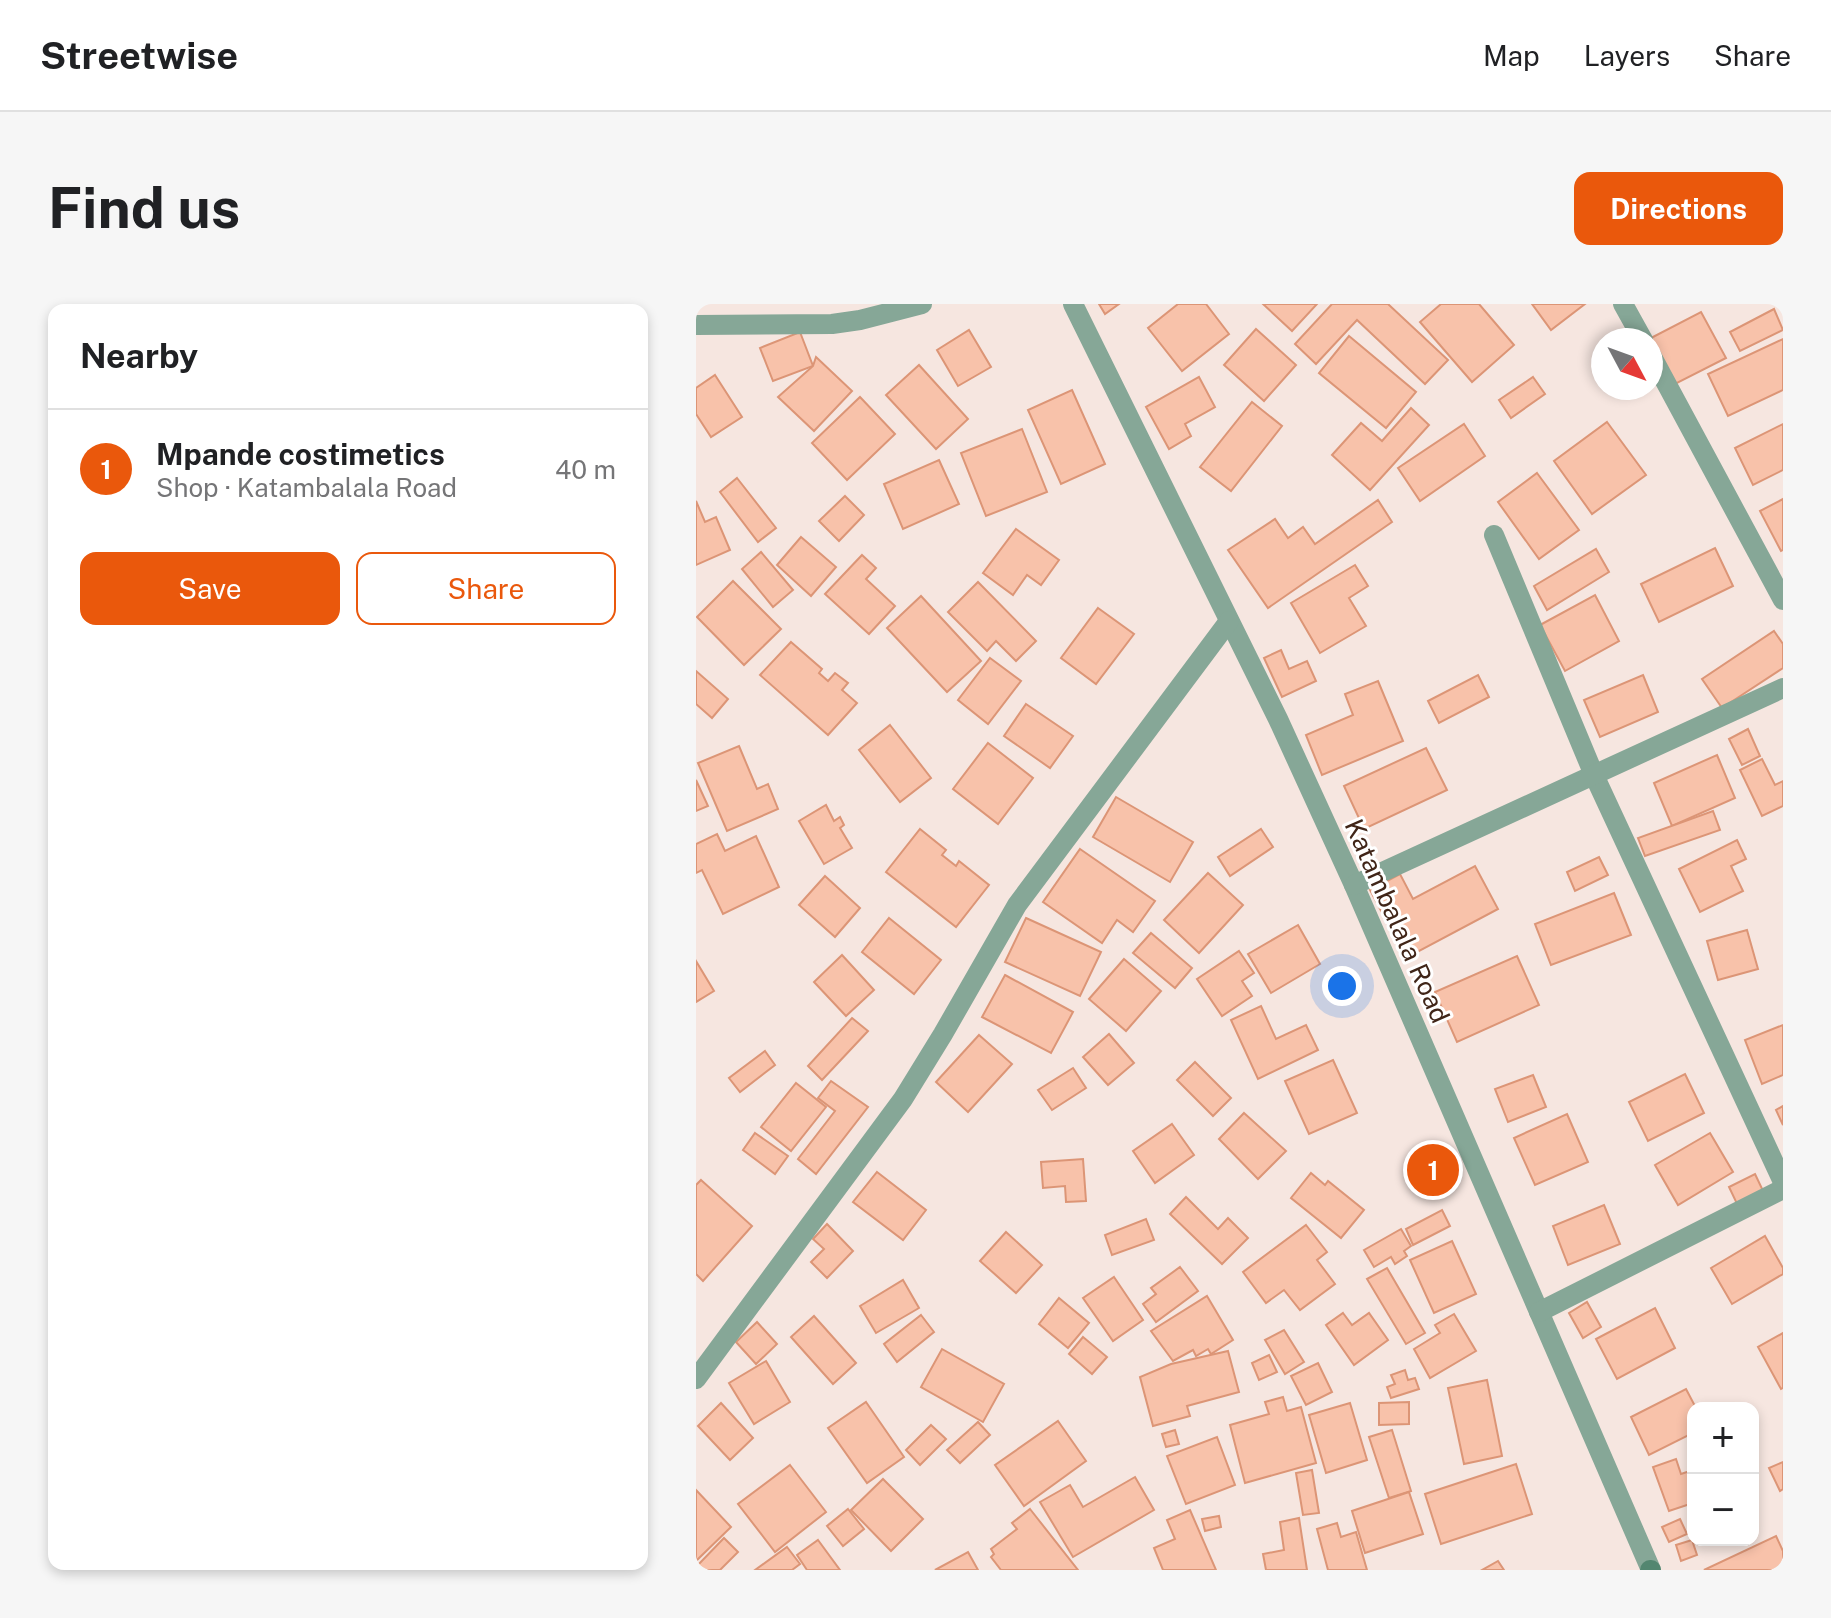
<!DOCTYPE html>
<html lang="en">
<head>
<meta charset="utf-8">
<style>
	:root { --surface:#fff; --page:#f6f6f6; --text:#202124; --muted:#757577; --line:#e0e0e0; --accent:#ea580c }
	body { margin:0; font-family:"Public Sans",sans-serif; background:var(--page); color:var(--text) }
	.controls { position:absolute; right:24px; bottom:24px; display:grid; overflow:hidden; border-radius:16px; box-shadow:0 4px 12px #0003 }
	.controls button { width:72px; height:72px; display:grid; place-items:center; padding:0; border:0; border-bottom:2px solid var(--line); background:var(--surface); color:var(--text); font:40px sans-serif }
	.compass { position:absolute; left:895px; top:24px; width:72px; height:72px; border-radius:50%; background:var(--surface); box-shadow:0 4px 12px #0003; rotate:131deg }
	.you { position:absolute; left:646px; top:682px; width:28px; height:28px; margin:-20px; border:6px solid #fff; border-radius:50%; background:#1a73e8; box-shadow:0 0 0 12px #1a73e833 }
	.badge { display:grid; place-items:center; width:52px; height:52px; border-radius:50%; background:var(--accent); color:#fff; font-size:26px; font-weight:700 }
	.pin { position:absolute; translate:-50% -50%; border:4px solid #fff; box-shadow:0 2px 8px #0006 }
	.list { margin:0; padding:0; list-style:none }
	h2 { display:flex; justify-content:space-between; align-items:center; height:104px; margin:0; padding:0 32px; font-size:34px }
	h2 small { font-size:26px; font-weight:400; color:var(--muted) }
	.list li { display:grid; grid-template-columns:52px 1fr auto; gap:24px; align-items:center; box-sizing:border-box; height:120px; padding:0 32px; border-top:2px solid var(--line) }
	.list b { display:block; font-size:30px; white-space:nowrap }
	.list p { margin:0; font-size:26px; white-space:nowrap; color:var(--muted) }
	.list em { font-size:26px; font-style:normal; color:var(--muted) }
	.actions { display:flex; gap:16px; padding:24px 32px }
	.actions a { flex:1; padding:18px 0; border:2px solid var(--accent); border-radius:16px; text-align:center; font-size:28px; color:var(--accent) }
	.actions .main { background:var(--accent); color:#fff }
	.map { position:relative; flex:none; width:1087px; height:1266px; overflow:hidden; border-radius:16px }
	header { display:flex; align-items:center; gap:48px; box-sizing:border-box; height:112px; padding:0 40px; background:var(--surface); border-bottom:2px solid var(--line) }
	header strong { font-size:38px }
	nav { display:flex; gap:44px; margin-inline-start:auto; font-size:28px }
	.intro { display:flex; align-items:center; justify-content:space-between; box-sizing:border-box; height:192px; padding:0 48px }
	h1 { margin:0; font-size:56px }
	.button { padding:20px 36px; border-radius:16px; background:var(--accent); color:#fff; font-size:28px; font-weight:700 }
	main { display:flex; gap:48px; padding:0 48px }
	aside { flex:1; background:var(--surface); border-radius:16px; box-shadow:0 4px 12px #0003 }
	.map>svg:first-child { display:block }
	.building { fill:#f8c2aa; stroke:#dc9576; stroke-width:2 }
	.lines { fill:none; stroke-linecap:round; stroke-linejoin:round }
	.minor { stroke:#86a797; stroke-width:20 }
	.secondary { stroke:#538670; stroke-width:20 }
	.labels { text-anchor:middle; stroke-width:6; stroke-linejoin:round; paint-order:stroke }
	.street-label { font-size:26px; fill:#402518; stroke:#fff }
</style>
</head>
<body>
<header>
<strong>Streetwise</strong>
<nav><a>Map</a><a>Layers</a><a>Share</a></nav>
</header>
<div class="intro"><h1>Find us</h1><a class="button">Directions</a></div>
<main>
<aside>
<h2>Nearby<small></small></h2>
<ul class="list">
<li><span class="badge">1</span><div><b>Mpande costimetics</b><p>Shop · Katambalala Road</p></div><em>40 m</em></li>
</ul>
<div class="actions"><a class="main">Save</a><a>Share</a></div>
</aside>
<div class="map">
<svg width="1087" height="1266" viewBox="0 0 1087 1266">
	<rect width="100%" height="100%" fill="#f6e6e0"/>
	<g class="building">
		<path d="M403,0H423L409,10Z"/>
		<path d="M482,0H510L533,30L486,67L452,24Z"/>
		<path d="M567,0H621L596,27Z"/>
		<path d="M636,0H692L752,56L729,80L661,16L620,60L599,40Z"/>
		<path d="M745,0H783L818,41L776,78L724,18Z"/>
		<path d="M836,0H889L855,26Z"/>
		<path d="M1078,5L1087,26L1044,47L1034,28Z"/>
		<path d="M1005,8L1030,54L979,80L955,34Z"/>
		<path d="M560,25L600,61L568,97L528,61Z"/>
		<path d="M273,26L295,63L262,82L241,46Z"/>
		<path d="M104,28L117,62L77,77L64,44Z"/>
		<path d="M653,32L720,88L690,124L623,69Z"/>
		<path d="M1087,35V86L1032,112L1012,70Z"/>
		<path d="M120,53L156,87L118,127L82,93L117,62Z"/>
		<path d="M223,61L272,115L240,145L190,91Z"/>
		<path d="M19,71L46,113L15,133L0,110V84Z"/>
		<path d="M503,73L519,103L489,120L495,132L473,145L450,103Z"/>
		<path d="M837,73L849,90L815,114L803,96Z"/>
		<path d="M376,86L409,160L365,180L332,106Z"/>
		<path d="M164,93L199,130L151,176L116,139Z"/>
		<path d="M556,98L586,122L535,187L504,163Z"/>
		<path d="M715,104L733,121L674,186L636,151L665,119L686,137Z"/>
		<path d="M911,118L950,171L896,210L858,157Z"/>
		<path d="M768,120L789,152L724,197L702,164Z"/>
		<path d="M1087,120V166L1057,181L1039,144Z"/>
		<path d="M326,125L351,188L290,212L265,149Z"/>
		<path d="M243,156L263,200L207,225L188,180Z"/>
		<path d="M841,169L883,226L843,255L802,198Z"/>
		<path d="M41,174L80,224L62,238L24,188Z"/>
		<path d="M149,192L168,211L143,237L123,217Z"/>
		<path d="M1087,195V246L1085,247L1064,207Z"/>
		<path d="M682,196L696,218L572,304L532,246L579,215L592,234L607,223L619,240Z"/>
		<path d="M0,197L9,218L20,213L34,246L0,261Z"/>
		<path d="M320,225L363,256L345,281L331,271L317,291L287,269Z"/>
		<path d="M105,233L140,263L115,292L81,261Z"/>
		<path d="M1019,244L1037,282L963,318L945,280Z"/>
		<path d="M900,245L913,268L851,306L838,282Z"/>
		<path d="M65,248L97,286L77,303L46,265Z"/>
		<path d="M166,251L180,264L170,275L199,302L173,330L129,290Z"/>
		<path d="M659,261L672,282L653,294L670,322L624,349L595,299Z"/>
		<path d="M37,277L85,325L48,361L1,313Z"/>
		<path d="M282,278L340,337L320,357L300,337L291,347L252,308Z"/>
		<path d="M899,291L923,337L869,367L844,321Z"/>
		<path d="M225,292L285,357L251,388L191,324Z"/>
		<path d="M402,304L438,330L400,380L365,354Z"/>
		<path d="M1078,327L1087,340V364L1026,404L1006,375Z"/>
		<path d="M95,338L126,365L123,369L132,377L139,369L152,379L146,386L161,399L132,431L64,371Z"/>
		<path d="M585,346L593,365L611,357L620,377L586,393L568,354Z"/>
		<path d="M294,354L325,377L292,420L262,396Z"/>
		<path d="M0,367L32,395L16,414L0,400Z"/>
		<path d="M782,371L793,393L743,419L732,397Z"/>
		<path d="M947,371L962,408L904,433L888,396Z"/>
		<path d="M682,377L707,437L626,471L610,431L657,411L649,390Z"/>
		<path d="M330,400L377,432L354,464L308,432Z"/>
		<path d="M194,421L235,474L204,498L163,446Z"/>
		<path d="M1052,425L1064,452L1046,461L1033,435Z"/>
		<path d="M292,439L337,474L302,520L257,485Z"/>
		<path d="M43,442L61,485L72,480L82,505L31,527L2,459Z"/>
		<path d="M730,444L751,486L668,525L648,482Z"/>
		<path d="M1021,451L1039,494L976,522L958,479Z"/>
		<path d="M1066,455L1079,481L1087,477V502L1066,512L1044,466Z"/>
		<path d="M0,476L12,502L0,507Z"/>
		<path d="M420,493L497,538L474,578L397,533Z"/>
		<path d="M130,501L138,517L144,513L148,521L144,524L156,544L128,560L103,517Z"/>
		<path d="M1017,507L1024,526L949,552L942,534Z"/>
		<path d="M224,525L250,546L246,551L260,562L263,557L293,581L260,623L190,568Z"/>
		<path d="M565,525L577,543L534,572L522,553Z"/>
		<path d="M21,530L29,547L60,532L83,583L27,610L6,566L0,569V540Z"/>
		<path d="M1041,536L1050,555L1035,562L1047,587L1004,608L983,565Z"/>
		<path d="M384,545L459,597L437,628L421,616L406,639L347,598Z"/>
		<path d="M903,553L912,571L879,587L871,568Z"/>
		<path d="M779,562L802,605L710,654L674,586L704,570L717,595Z"/>
		<path d="M512,569L547,601L503,649L468,616Z"/>
		<path d="M129,572L164,604L139,633L103,601Z"/>
		<path d="M918,589L935,631L855,661L839,620Z"/>
		<path d="M193,614L245,656L218,690L166,648Z"/>
		<path d="M330,614L405,648L384,692L309,658Z"/>
		<path d="M602,621L624,660L575,689L552,650Z"/>
		<path d="M1051,626L1062,665L1022,676L1011,637Z"/>
		<path d="M455,629L496,664L479,684L437,649Z"/>
		<path d="M543,647L558,669L546,677L556,692L526,712L501,675Z"/>
		<path d="M146,651L178,686L150,712L118,678Z"/>
		<path d="M821,652L843,701L761,738L739,688Z"/>
		<path d="M428,655L465,687L430,727L393,695Z"/>
		<path d="M0,657L18,687L0,698Z"/>
		<path d="M309,671L377,708L355,749L286,713Z"/>
		<path d="M565,702L580,735L610,721L622,746L562,775L535,716Z"/>
		<path d="M156,714L172,727L126,776L112,762Z"/>
		<path d="M1087,721V771L1066,780L1049,736Z"/>
		<path d="M413,730L438,759L412,781L387,753Z"/>
		<path d="M283,731L316,760L272,808L240,778Z"/>
		<path d="M69,747L79,761L44,788L33,774Z"/>
		<path d="M637,756L661,809L613,830L589,777Z"/>
		<path d="M499,758L535,794L517,812L481,776Z"/>
		<path d="M377,764L390,784L356,806L342,786Z"/>
		<path d="M989,770L1008,809L952,837L933,798Z"/>
		<path d="M837,771L850,803L812,818L799,785Z"/>
		<path d="M135,777L172,803L120,870L102,855L139,807L122,794Z"/>
		<path d="M100,779L130,803L95,847L65,823Z"/>
		<path d="M1087,802V821L1080,806Z"/>
		<path d="M548,809L590,847L562,875L523,835Z"/>
		<path d="M871,810L892,858L839,881L818,834Z"/>
		<path d="M476,820L498,851L459,879L437,847Z"/>
		<path d="M59,829L92,852L79,870L47,846Z"/>
		<path d="M1014,829L1037,868L982,901L959,861Z"/>
		<path d="M749,852L755,871L726,882L719,861Z"/>
		<path d="M387,855L390,897L370,898L369,882L347,884L345,858Z"/>
		<path d="M181,868L230,906L207,936L157,898Z"/>
		<path d="M615,869L629,881L632,877L668,906L645,934L595,894Z"/>
		<path d="M1059,870L1069,891L1043,904L1033,883Z"/>
		<path d="M5,876L56,922L7,977L0,970V881Z"/>
		<path d="M490,893L522,925L532,914L552,934L526,960L474,910Z"/>
		<path d="M908,901L924,940L872,961L857,922Z"/>
		<path d="M746,906L754,922L717,941L710,925Z"/>
		<path d="M450,915L458,936L416,951L409,931Z"/>
		<path d="M131,920L157,947L131,974L115,958L128,945L117,935Z"/>
		<path d="M610,921L631,948L621,956L639,980L604,1006L588,986L570,999L547,968Z"/>
		<path d="M705,925L715,942L708,947L711,952L699,960L695,953L678,963L668,946Z"/>
		<path d="M310,928L346,961L320,989L284,957Z"/>
		<path d="M1069,932L1087,964V970L1036,1000L1015,964Z"/>
		<path d="M756,937L780,990L738,1009L714,956Z"/>
		<path d="M484,963L502,987L460,1018L447,1000L460,990L455,984Z"/>
		<path d="M691,964L729,1029L710,1040L671,975Z"/>
		<path d="M418,973L447,1016L417,1037L387,994Z"/>
		<path d="M207,976L223,1004L180,1029L164,1002Z"/>
		<path d="M511,992L537,1036L515,1050L512,1045L500,1052L497,1046L477,1057L455,1027Z"/>
		<path d="M363,994L393,1019L372,1044L343,1020Z"/>
		<path d="M891,998L905,1023L887,1034L873,1009Z"/>
		<path d="M959,1004L979,1044L921,1075L900,1035Z"/>
		<path d="M647,1009L656,1021L673,1009L692,1036L658,1061L630,1021Z"/>
		<path d="M758,1010L780,1047L734,1074L718,1045L744,1029L739,1021Z"/>
		<path d="M225,1011L238,1028L201,1058L188,1040Z"/>
		<path d="M118,1012L160,1059L137,1080L95,1033Z"/>
		<path d="M61,1018L81,1040L60,1060L40,1038Z"/>
		<path d="M588,1026L608,1058L589,1070L569,1036Z"/>
		<path d="M1087,1029V1084L1085,1085L1062,1043Z"/>
		<path d="M387,1033L411,1053L396,1070L373,1050Z"/>
		<path d="M246,1045L308,1080L287,1118L225,1083Z"/>
		<path d="M532,1047L543,1088L491,1102L494,1112L457,1122L444,1073L475,1060Z"/>
		<path d="M573,1051L581,1068L563,1076L556,1059Z"/>
		<path d="M70,1057L94,1098L58,1120L33,1079Z"/>
		<path d="M622,1059L636,1088L610,1101L595,1072Z"/>
		<path d="M709,1066L712,1076L719,1074L723,1085L695,1094L691,1083L699,1080L695,1071Z"/>
		<path d="M791,1076L806,1152L768,1160L752,1084Z"/>
		<path d="M990,1085L1000,1104H997V1129L953,1151L935,1113Z"/>
		<path d="M587,1093L591,1107L605,1103L620,1159L549,1179L534,1121L573,1110L569,1098Z"/>
		<path d="M170,1098L208,1153L171,1179L132,1124Z"/>
		<path d="M713,1098V1120L683,1121V1099Z"/>
		<path d="M25,1099L57,1134L34,1156L2,1122Z"/>
		<path d="M654,1099L671,1156L630,1169L613,1111Z"/>
		<path d="M362,1117L390,1157L328,1202L299,1161Z"/>
		<path d="M282,1118L294,1131L264,1159L251,1146Z"/>
		<path d="M235,1121L250,1135L224,1161L210,1146Z"/>
		<path d="M479,1126L483,1140L470,1143L466,1130Z"/>
		<path d="M696,1126L715,1187L693,1194L673,1133Z"/>
		<path d="M521,1133L539,1181L490,1200L471,1152Z"/>
		<path d="M980,1155L985,1170L997,1166V1199L973,1207L957,1163Z"/>
		<path d="M1087,1158V1185L1084,1187L1073,1164Z"/>
		<path d="M820,1160L836,1210L745,1240L729,1190Z"/>
		<path d="M94,1161L130,1208L79,1248L42,1200Z"/>
		<path d="M616,1166L623,1209L607,1211L600,1169Z"/>
		<path d="M439,1173L458,1206L377,1253L344,1198L374,1181L387,1203Z"/>
		<path d="M187,1175L227,1215L195,1247L155,1206Z"/>
		<path d="M0,1186L35,1223L0,1257Z"/>
		<path d="M713,1188L727,1230L669,1249L656,1207Z"/>
		<path d="M152,1205L168,1225L147,1242L131,1222Z"/>
		<path d="M334,1205L382,1266H305L295,1253L298,1250L295,1245L321,1225L316,1219Z"/>
		<path d="M494,1206L520,1266H467L458,1244L479,1235L471,1216Z"/>
		<path d="M523,1212L525,1223L509,1227L506,1215Z"/>
		<path d="M603,1214L611,1266H570L567,1250L588,1246L584,1218Z"/>
		<path d="M984,1215L991,1230L973,1238L966,1223Z"/>
		<path d="M641,1219L645,1233L660,1228L671,1266H632L621,1225Z"/>
		<path d="M1080,1232L1087,1247V1266H1008Z"/>
		<path d="M28,1234L42,1248L24,1266H0V1263Z"/>
		<path d="M122,1236L144,1266H111L101,1251Z"/>
		<path d="M996,1236L1001,1251L985,1257L980,1241Z"/>
		<path d="M91,1243L104,1260L96,1266H59Z"/>
		<path d="M272,1248L282,1266H239Z"/>
		<path d="M802,1257L808,1266H786Z"/>
	</g>
	<g class="lines">
		<g class="minor">
			<path d="M377,0L582,415L658,581L955,1266"/>
			<path d="M927,0L947,36"/>
			<path d="M0,21L136,20L164,16L226,0"/>
			<path d="M955,51L1087,296"/>
			<path d="M798,231L898,471L1087,878"/>
			<path d="M658,581L1087,384"/>
			<path d="M843,1008L1087,885"/>
			<path d="M0,1075L207,795L247,730L321,601L533,317"/>
		</g>
		<path class="secondary" d="M954,1266H955"/>
	</g>
	<g class="labels">
		<g class="street-label">
			<text transform="translate(701 617) rotate(66)" y="9">Katambalala Road</text>
		</g>
	</g>
</svg>
<div class="controls">
<button>+</button>
<button>−</button>
</div>
<svg class="compass" viewBox="-18 -18 36 36"><path d="M0-13l5 13h-10z" fill="#e53935"/><path d="M0 13l5-13h-10z" fill="#757577"/></svg>
<div class="you"></div>
<div class="pin badge" style="left:737px;top:866px">1</div>
</div>
</main>
</body>
</html>
